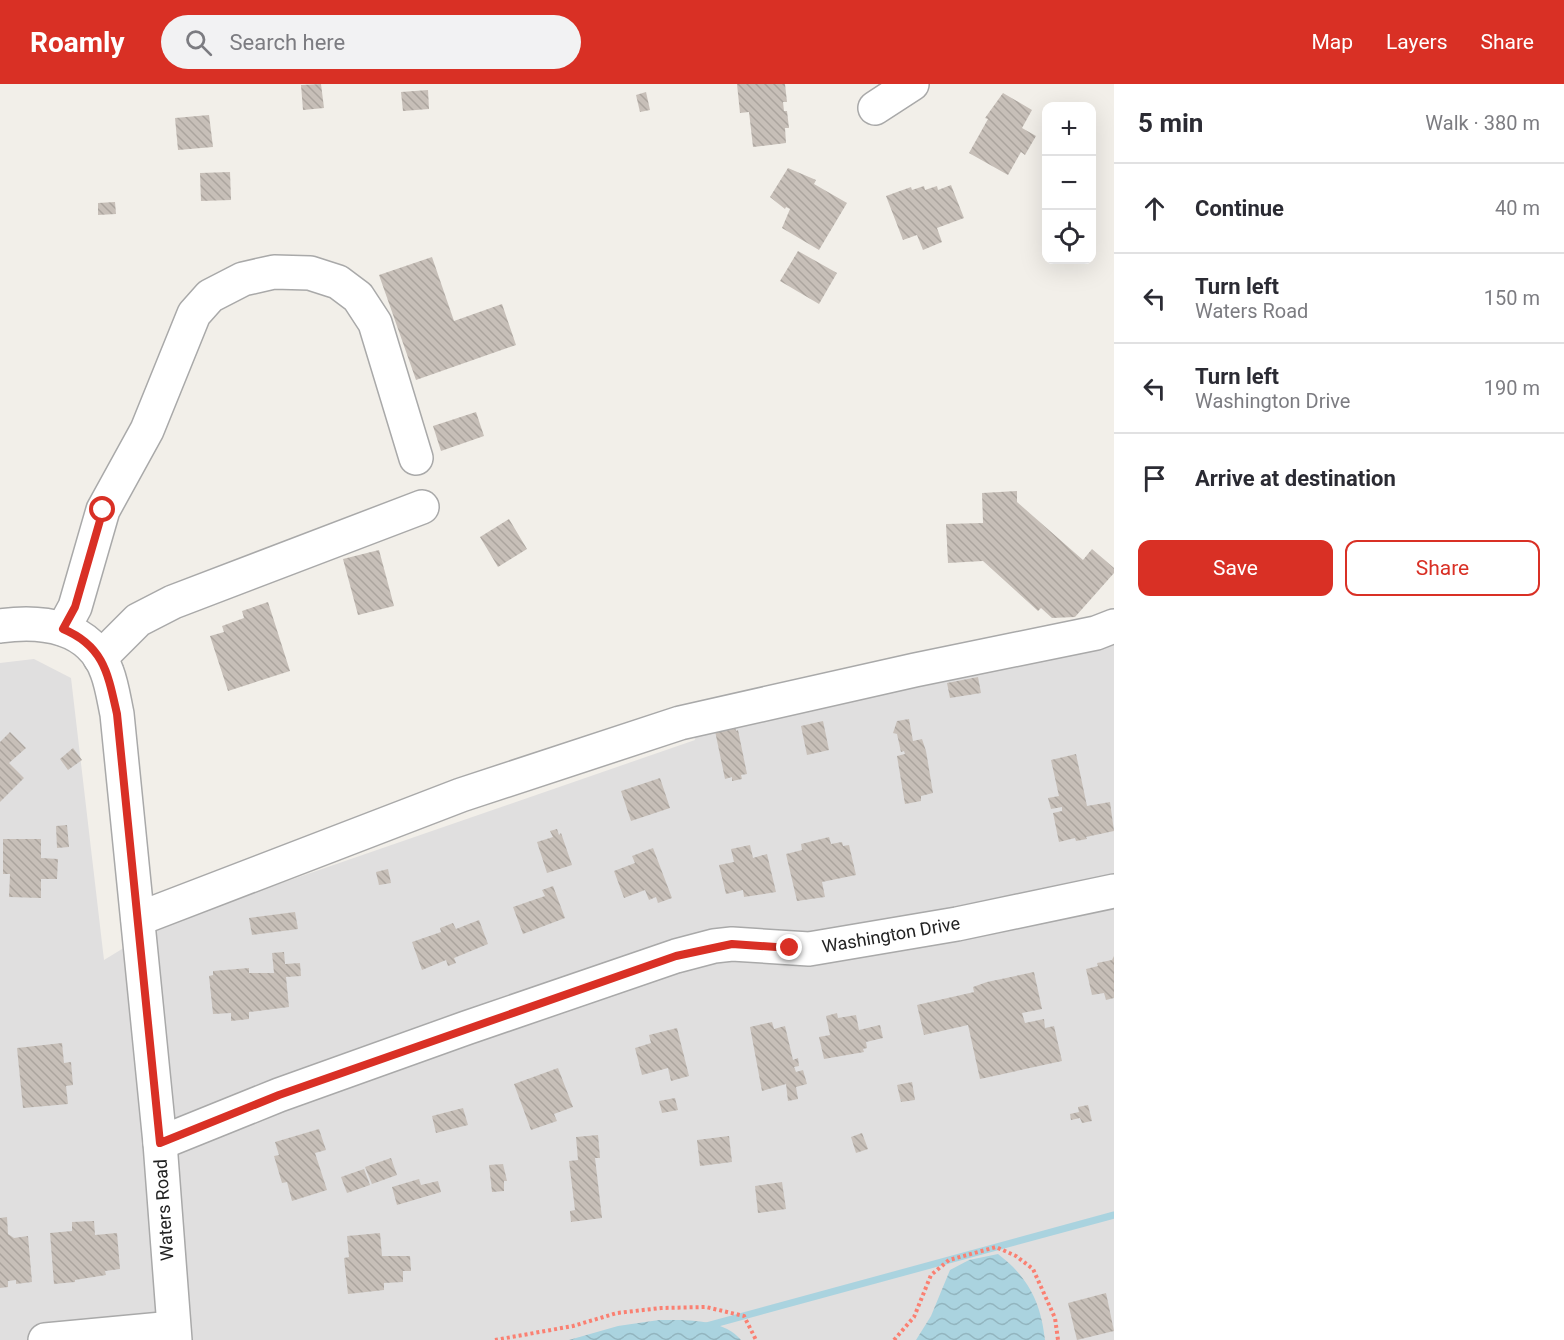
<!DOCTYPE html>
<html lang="en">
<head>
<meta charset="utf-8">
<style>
	:root { --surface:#fff; --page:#f2f2f3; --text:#2b2b33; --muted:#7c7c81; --line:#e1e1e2; --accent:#d93025 }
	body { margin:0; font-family:Roboto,sans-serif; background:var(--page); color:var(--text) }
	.controls { position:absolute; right:18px; top:18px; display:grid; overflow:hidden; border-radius:12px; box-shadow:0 6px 24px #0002 }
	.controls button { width:54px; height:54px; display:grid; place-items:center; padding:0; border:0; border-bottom:2px solid var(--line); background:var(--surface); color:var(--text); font:30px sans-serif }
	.stop { position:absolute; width:18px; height:18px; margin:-14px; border:4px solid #d93025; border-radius:50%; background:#fff }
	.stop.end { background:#d93025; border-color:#fff; box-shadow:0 2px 6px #0008 }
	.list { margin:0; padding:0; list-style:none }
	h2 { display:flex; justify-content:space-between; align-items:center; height:78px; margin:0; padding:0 24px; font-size:26px }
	h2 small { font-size:20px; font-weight:400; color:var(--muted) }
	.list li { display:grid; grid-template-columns:39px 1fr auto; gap:18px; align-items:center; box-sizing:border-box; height:90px; padding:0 24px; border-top:2px solid var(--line) }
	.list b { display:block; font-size:22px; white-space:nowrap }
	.list p { margin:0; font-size:20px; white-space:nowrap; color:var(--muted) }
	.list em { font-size:20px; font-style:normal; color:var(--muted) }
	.actions { display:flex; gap:12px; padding:18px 24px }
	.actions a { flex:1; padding:14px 0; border:2px solid var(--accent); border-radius:12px; text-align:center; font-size:21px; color:var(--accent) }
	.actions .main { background:var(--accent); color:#fff }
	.icon { flex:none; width:33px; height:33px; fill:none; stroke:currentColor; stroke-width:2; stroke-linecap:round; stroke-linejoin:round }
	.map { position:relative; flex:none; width:1114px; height:1256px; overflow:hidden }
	header { display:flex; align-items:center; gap:36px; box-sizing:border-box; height:84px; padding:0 30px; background:var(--accent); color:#fff }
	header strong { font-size:28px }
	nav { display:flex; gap:33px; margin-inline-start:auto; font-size:21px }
	.search { width:420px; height:54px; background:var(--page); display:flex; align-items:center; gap:15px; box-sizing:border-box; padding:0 21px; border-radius:33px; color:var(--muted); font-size:22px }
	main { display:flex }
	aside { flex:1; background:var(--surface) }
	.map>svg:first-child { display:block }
	.residential { fill:#e0dfdf }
	.water { fill:url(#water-waves) }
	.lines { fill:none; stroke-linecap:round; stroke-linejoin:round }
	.stream { stroke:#aad3df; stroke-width:7 }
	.building { fill:url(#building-back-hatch) }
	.minor-casing { stroke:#a9a9a9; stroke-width:36 }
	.path { stroke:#fa8072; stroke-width:4; stroke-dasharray:3 3; stroke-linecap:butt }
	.minor { stroke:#fff; stroke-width:33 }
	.route { stroke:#d93025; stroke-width:8 }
	.labels { text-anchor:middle; stroke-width:4.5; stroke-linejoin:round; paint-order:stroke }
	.street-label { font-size:18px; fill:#222; stroke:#fff }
</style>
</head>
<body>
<header>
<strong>Roamly</strong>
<div class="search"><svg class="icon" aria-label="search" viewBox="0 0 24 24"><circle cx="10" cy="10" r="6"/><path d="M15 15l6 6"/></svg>Search here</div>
<nav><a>Map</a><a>Layers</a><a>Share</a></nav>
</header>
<main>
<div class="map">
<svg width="1114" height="1256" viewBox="0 0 1114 1256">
	<defs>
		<pattern id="water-waves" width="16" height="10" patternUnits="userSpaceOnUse" patternTransform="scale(1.5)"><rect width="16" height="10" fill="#aad3df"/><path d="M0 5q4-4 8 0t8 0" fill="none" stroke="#92b5bf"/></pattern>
		<pattern id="building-back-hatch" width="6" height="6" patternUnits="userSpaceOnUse" patternTransform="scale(1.5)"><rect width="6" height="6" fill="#c7bfb8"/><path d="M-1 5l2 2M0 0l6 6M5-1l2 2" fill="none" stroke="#aba49e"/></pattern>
	</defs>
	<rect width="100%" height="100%" fill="#f2efe9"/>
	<path class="residential" d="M1114,557V1256H0V579L34,575L71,594L104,876L163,840L695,656L693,645Z"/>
	<g class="water">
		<path d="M998,1170C1028,1193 1041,1218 1045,1256H916L931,1232L950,1186L969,1176Z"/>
		<path d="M659,1236C685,1236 723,1234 741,1256H569L618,1242Z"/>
	</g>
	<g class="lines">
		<path class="stream" d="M703,1243L1114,1131"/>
	</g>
	<g class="building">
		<path d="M321,0L324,24L303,26L301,1Z"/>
		<path d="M737,0H785L787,18H783L784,27H787L789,44H785L786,59L753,63L749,28L740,29Z"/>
		<path d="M428,6L429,25L403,27L401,8Z"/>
		<path d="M646,8L650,26L640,28L636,11Z"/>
		<path d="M1003,9L1032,26L1022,44L1036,52L1025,71L1021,68L1008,91L969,69L988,35L985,34Z"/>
		<path d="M209,31L213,63L178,66L175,34Z"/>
		<path d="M788,84L816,96L814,100L847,119L819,166L782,144L790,125L786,123L785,125L770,113Z"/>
		<path d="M230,88L231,116L201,117L200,89Z"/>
		<path d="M951,101L964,134L937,144L942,158L923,166L917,151L903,156L886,112L911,103L912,106L924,102L925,106L937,102L938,106Z"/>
		<path d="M115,118L116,130L98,131V119Z"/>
		<path d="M798,167L837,189L819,220L780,197Z"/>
		<path d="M432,173L454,237L502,220L516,261L416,296L379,191Z"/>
		<path d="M476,328L484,352L441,367L433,342Z"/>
		<path d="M1017,407V418L1083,476L1092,465L1114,484V489L1075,533L1052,534L1041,524L1038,527L983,477L948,479L946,440L983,439L982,409Z"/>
		<path d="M509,435L527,465L498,483L480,453Z"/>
		<path d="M379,466L394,522L358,531L343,475Z"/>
		<path d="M268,518L290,587L228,607L210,552L224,548L222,542L244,534L242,527Z"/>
		<path d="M978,593L981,609L950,614L947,599Z"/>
		<path d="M909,635L913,657L922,655L926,667L933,709L921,712V717L905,720L897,672L905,670L904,667L901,668L897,650L893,649L897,637Z"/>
		<path d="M823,637L829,666L807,671L801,642Z"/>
		<path d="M734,638L736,647L738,646L747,690L741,691L742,695L732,697V693L725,695L714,642Z"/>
		<path d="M10,648L26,664L9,679L24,694L0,718V658Z"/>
		<path d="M73,664L82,676L68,686L60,675Z"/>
		<path d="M1076,670L1087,722L1110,718L1114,747L1086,753L1087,755L1076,757L1075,754L1059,758L1053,729L1062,727V723L1051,725L1048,714L1059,712L1051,676Z"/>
		<path d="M660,694L670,724L631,737L621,707Z"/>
		<path d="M67,741L69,763L57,764L56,742Z"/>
		<path d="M557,745L559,751L561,749L572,781L547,789L537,758L553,753L550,747Z"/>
		<path d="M829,753L831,760L842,758L843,762L849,761L856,791L822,798L825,813L797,817L786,770L802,766L801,760Z"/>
		<path d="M3,755H41V774L58,775L57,795H41V814L9,813L10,790H3Z"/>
		<path d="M750,761L753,774L767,770L776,808L744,813L743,806L726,810L719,781L734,778L731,765Z"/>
		<path d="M653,764L672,814L658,819L656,813L649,816L645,806L624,814L614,787L635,779L632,772Z"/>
		<path d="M388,785L391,799L379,801L376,788Z"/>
		<path d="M553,802L565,834L523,850L513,823L545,812L542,806Z"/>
		<path d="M295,828L298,845L252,851L249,834Z"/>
		<path d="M479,836L488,860L454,874L456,879L448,882L446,876L422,886L412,858L441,848L440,844L453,839L456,845Z"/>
		<path d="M284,868L285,880L300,879L301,892L286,893L289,923L249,928V935L231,937V929L213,930L209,892L213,891V887L249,884V889H274L272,869Z"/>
		<path d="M1114,872V914L1106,916L1104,909L1092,911L1086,885L1098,882L1097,879L1112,876Z"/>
		<path d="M1034,888L1042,925L1022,929L1025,939L1044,935L1045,944L1054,942L1062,977L980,995L968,941L924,951L917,921L974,908L973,903L987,898Z"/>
		<path d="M837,929L838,934L856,931L859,946L880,941L883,954L866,958L867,964L863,965L864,968L824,975L819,953L830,951L826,932Z"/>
		<path d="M772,938L774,945L785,942L793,976L798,974L799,982L794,983L796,988L803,986L807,1000L796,1003L798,1015L788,1017L786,1000L762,1007L750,943Z"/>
		<path d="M677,944L689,992L671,997L668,984L642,991L635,964L651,959L649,951Z"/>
		<path d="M62,959L64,979L71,978L73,1001L66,1002L68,1020L23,1024L17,964Z"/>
		<path d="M558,984L573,1023L554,1030L557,1037L531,1046L514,1000Z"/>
		<path d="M912,998L915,1016L901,1018L897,1001Z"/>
		<path d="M675,1014L678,1026L662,1029L659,1017Z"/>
		<path d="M1088,1021L1092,1037L1082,1039L1080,1034L1071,1036L1070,1030L1079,1028L1078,1023Z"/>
		<path d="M463,1024L468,1041L436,1049L432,1032Z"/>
		<path d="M319,1045L326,1066L315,1069L327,1106L292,1117L287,1098L282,1099L274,1072L279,1071L275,1058Z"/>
		<path d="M862,1049L868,1065L856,1069L851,1053Z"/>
		<path d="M598,1051L600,1074H595L602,1134L571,1138L570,1127L575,1126L569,1077L578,1076L576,1053Z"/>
		<path d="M729,1052L732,1078L700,1082L697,1056Z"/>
		<path d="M391,1074L397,1091L372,1100L365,1083Z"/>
		<path d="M503,1080L507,1097H504V1107L492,1108L489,1081Z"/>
		<path d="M364,1085L370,1101L347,1109L341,1093Z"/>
		<path d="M419,1095L421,1101L438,1097L441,1108L397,1121L392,1103Z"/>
		<path d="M782,1098L786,1125L758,1129L755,1102Z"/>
		<path d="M7,1133L8,1150L14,1154L28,1152L32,1198L16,1200V1196L8,1197V1203L0,1204V1134Z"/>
		<path d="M94,1137L95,1151L117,1149L120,1185L105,1187L106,1191L75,1196V1198L54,1200L50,1149L72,1147V1138Z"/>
		<path d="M380,1149L382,1172H410L411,1187H403V1198L384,1199V1206L348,1210L344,1174L349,1173L347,1152Z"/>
		<path d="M1106,1209L1114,1247L1077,1256L1068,1219Z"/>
	</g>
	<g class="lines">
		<g class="minor-casing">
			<g id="minor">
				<path d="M875,24L912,0"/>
				<path d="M0,542C42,536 91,542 107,588C112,601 114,616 117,630L160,1059L175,1256"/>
				<path d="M63,545L75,523L103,426L147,346L194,230L210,212L243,195L274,188L310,189L338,198L358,213L375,239L416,374"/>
				<path d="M100,574L138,536L173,518L422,423"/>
				<path d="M138,835L461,711L680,639L915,586L1096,549L1114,542"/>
				<path d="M160,1059L279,1011L466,944L676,872L714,862L732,860L809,865L957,840L1114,807"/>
				<path d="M45,1256L173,1244"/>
			</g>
		</g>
		<g class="path">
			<path d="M495,1256L573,1242L617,1229L661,1224L706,1223L744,1232L756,1256"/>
			<path d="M894,1256L914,1233L931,1191L949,1176L996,1163L1016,1172L1033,1185L1055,1234L1058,1256"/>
		</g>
		<use href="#minor" class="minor"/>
	</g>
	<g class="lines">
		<path class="route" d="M103,426L75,523L63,545C104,562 108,590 117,630L160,1059L279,1011L676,872L732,860L790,864"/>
	</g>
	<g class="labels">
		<g class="street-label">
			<text transform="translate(891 851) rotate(-10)" y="6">Washington Drive</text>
			<text transform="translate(164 1126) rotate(-94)" y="6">Waters Road</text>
		</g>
	</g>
</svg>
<div class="controls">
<button>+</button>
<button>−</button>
<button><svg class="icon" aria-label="locate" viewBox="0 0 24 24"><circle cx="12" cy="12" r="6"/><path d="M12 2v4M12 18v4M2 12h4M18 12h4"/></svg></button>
</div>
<div class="stop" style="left:103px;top:426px"></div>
<div class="stop end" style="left:790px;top:864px"></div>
</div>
<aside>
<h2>5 min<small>Walk · 380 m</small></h2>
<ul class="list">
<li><svg class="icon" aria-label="ahead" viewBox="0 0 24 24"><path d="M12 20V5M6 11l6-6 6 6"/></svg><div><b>Continue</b></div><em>40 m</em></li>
<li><svg class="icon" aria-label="left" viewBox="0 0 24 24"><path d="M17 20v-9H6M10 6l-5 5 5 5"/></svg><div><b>Turn left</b><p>Waters Road</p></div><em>150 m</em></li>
<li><svg class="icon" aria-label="left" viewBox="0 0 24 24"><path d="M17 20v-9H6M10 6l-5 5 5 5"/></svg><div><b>Turn left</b><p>Washington Drive</p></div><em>190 m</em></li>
<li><svg class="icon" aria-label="arrive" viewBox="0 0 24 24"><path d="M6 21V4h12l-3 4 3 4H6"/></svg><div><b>Arrive at destination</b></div></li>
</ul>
<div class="actions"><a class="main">Save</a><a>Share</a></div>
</aside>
</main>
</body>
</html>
